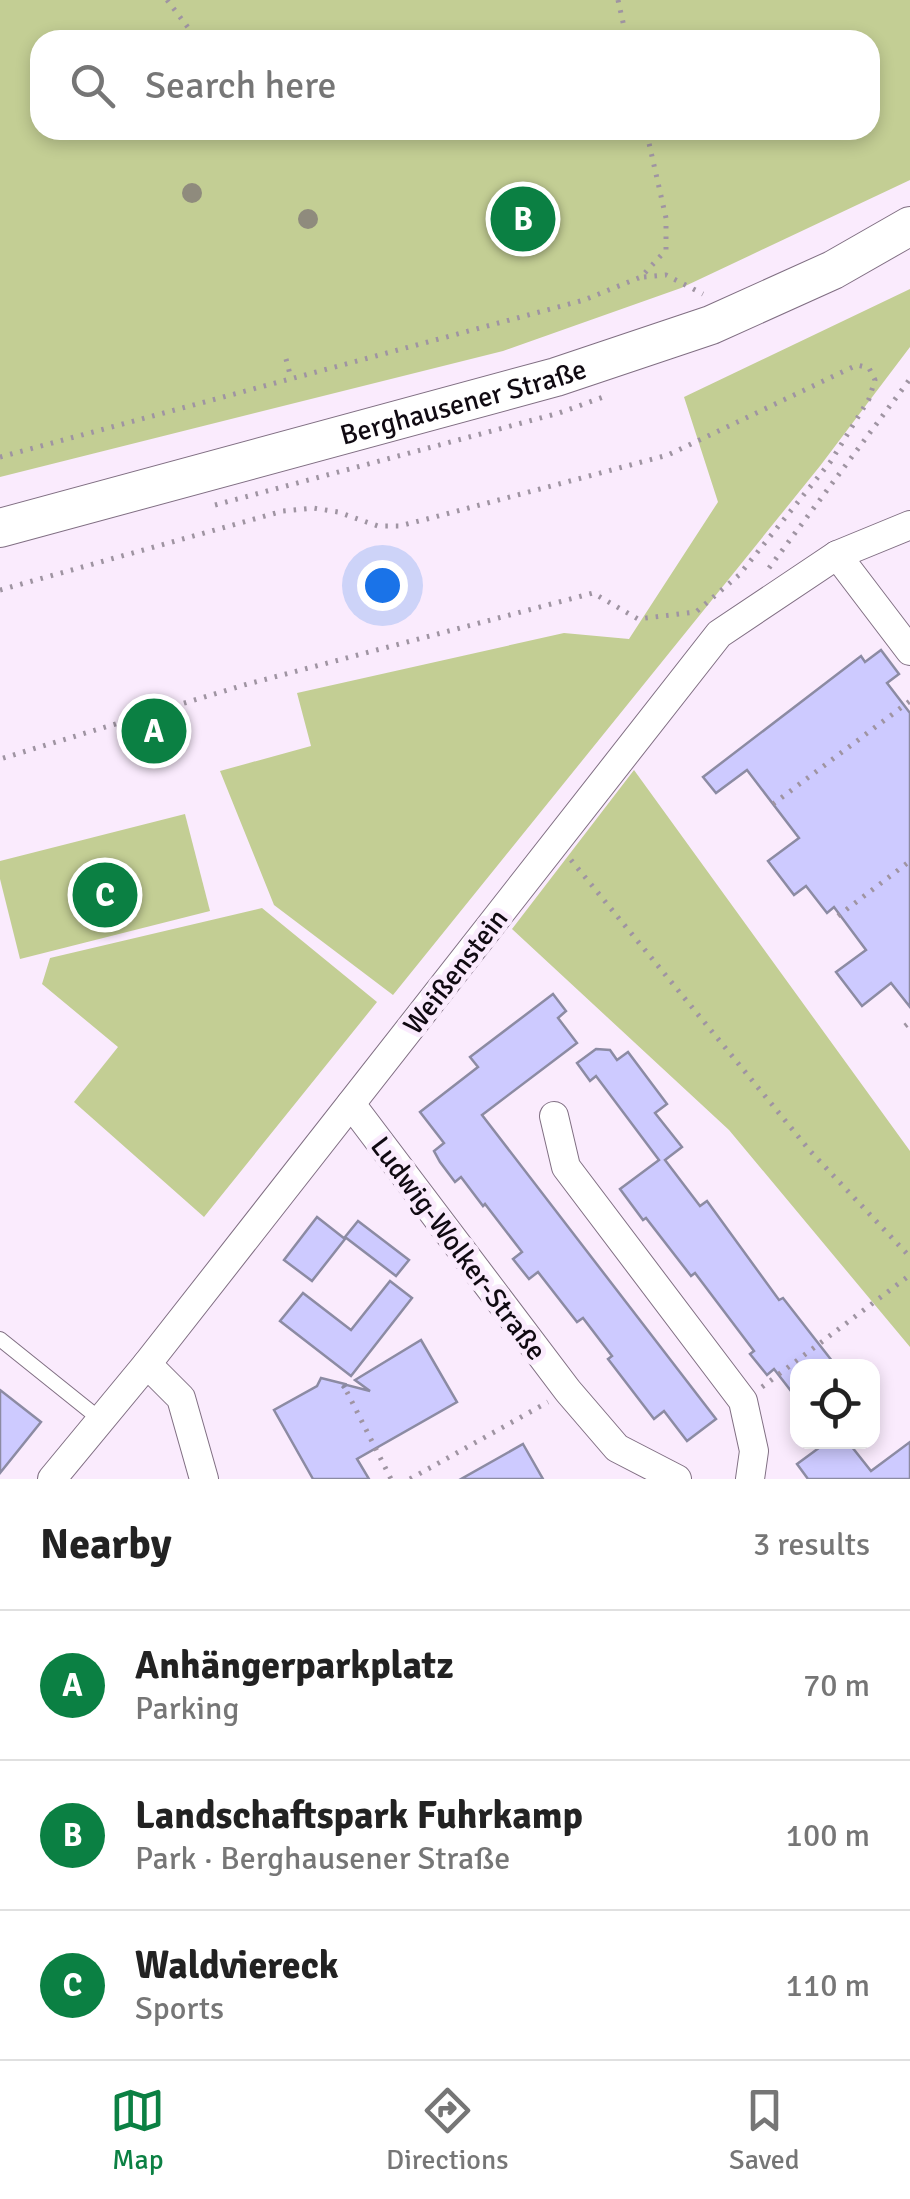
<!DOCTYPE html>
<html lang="en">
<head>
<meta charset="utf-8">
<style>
	:root { --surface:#fff; --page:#f6f6f6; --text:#222; --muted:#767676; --line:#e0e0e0; --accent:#0b8043 }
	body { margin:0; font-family:Signika,sans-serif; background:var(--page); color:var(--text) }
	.controls { position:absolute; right:30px; bottom:30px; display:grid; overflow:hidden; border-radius:20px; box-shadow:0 5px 15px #0003 }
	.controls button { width:90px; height:90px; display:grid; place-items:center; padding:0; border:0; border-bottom:2px solid var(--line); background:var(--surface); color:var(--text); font:50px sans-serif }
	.you { position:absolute; left:382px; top:585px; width:35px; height:35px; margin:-25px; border:8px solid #fff; border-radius:50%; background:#1a73e8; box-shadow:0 0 0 15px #1a73e833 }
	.badge { display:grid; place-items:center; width:65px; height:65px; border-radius:50%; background:var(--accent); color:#fff; font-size:32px; font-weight:700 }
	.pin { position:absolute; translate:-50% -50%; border:5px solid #fff; box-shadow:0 2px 10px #0006 }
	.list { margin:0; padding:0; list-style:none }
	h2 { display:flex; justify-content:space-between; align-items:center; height:130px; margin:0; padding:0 40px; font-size:42px }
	h2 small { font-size:32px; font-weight:400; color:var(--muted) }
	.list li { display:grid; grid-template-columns:65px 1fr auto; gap:30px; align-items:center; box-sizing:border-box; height:150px; padding:0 40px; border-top:2px solid var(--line) }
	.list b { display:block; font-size:38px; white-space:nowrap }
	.list p { margin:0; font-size:32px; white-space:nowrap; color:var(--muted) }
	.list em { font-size:32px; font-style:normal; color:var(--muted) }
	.icon { flex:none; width:55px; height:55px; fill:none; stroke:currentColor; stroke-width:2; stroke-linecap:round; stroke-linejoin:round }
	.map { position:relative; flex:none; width:910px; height:1479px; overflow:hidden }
	.search { position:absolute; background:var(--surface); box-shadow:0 5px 15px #0003; left:30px; right:30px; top:30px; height:110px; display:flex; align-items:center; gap:25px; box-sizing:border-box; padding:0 35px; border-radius:30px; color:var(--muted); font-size:38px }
	.sheet { height:580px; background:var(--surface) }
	nav { display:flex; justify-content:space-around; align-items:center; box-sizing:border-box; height:140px; border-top:2px solid var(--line); background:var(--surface); font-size:28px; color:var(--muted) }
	nav a { display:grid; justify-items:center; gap:5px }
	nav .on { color:var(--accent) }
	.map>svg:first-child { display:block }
	.green { fill:#c3ce94; fill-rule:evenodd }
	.building { fill:#cdcaff; stroke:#8c8ba3; stroke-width:2.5 }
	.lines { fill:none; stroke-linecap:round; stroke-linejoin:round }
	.lane-casing { stroke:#806f83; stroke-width:16 }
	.street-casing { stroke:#806f83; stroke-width:30 }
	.secondary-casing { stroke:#806f83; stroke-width:40 }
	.path { stroke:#9f94a2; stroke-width:5; stroke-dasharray:2.5 8; stroke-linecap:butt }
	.lane { stroke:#fff; stroke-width:14 }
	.street { stroke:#fff; stroke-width:28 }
	.secondary { stroke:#fff; stroke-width:38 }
	.tree { fill:#8f8b7d }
	.labels { text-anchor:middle; stroke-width:10; stroke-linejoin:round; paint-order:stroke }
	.street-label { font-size:28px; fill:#100a12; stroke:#faebfd }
</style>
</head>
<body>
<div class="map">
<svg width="910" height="1479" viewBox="0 0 910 1479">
	<rect width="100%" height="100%" fill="#faebfd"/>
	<g class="green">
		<path d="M0,0H910V180L681,288L503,351L0,477ZM870,40V130H40V40Z"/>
		<path d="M910,289V347L820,466L393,995L274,905L220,771L311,746L297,693L564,633L629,639L718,502L684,397Z"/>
		<path d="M634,770L910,1151V1347L729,1130L512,929Z"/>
		<path d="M185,814L210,911L20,959L0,879V861Z"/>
		<path d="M262,908L377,1002L204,1217L74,1102L118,1047L42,984L50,958Z"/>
	</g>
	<g class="building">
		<path d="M881,650L899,674L887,683L910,713V1007L891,983L862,1006L836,972L866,950L834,907L827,913L806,886L794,895L768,861L799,838L747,770L716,793L703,777L861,656L865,662Z"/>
		<path d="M553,994L566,1011L558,1018L577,1043L482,1115L716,1419L687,1441L664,1411L654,1419L608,1359L612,1356L583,1318L577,1322L538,1272L529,1279L513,1259L522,1252L485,1204L483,1206L461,1177L455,1182L440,1162L434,1151L444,1143L420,1112L478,1067L470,1057Z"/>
		<path d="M596,1049L610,1050L617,1060L628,1052L667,1104L655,1113L682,1147L665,1160L700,1206L707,1201L779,1300L783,1298L836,1366H798V1400L774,1369L767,1375L750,1354L754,1351L695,1273L691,1276L646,1218L643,1220L620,1189L659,1160L596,1076L590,1081L577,1063Z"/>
		<path d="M317,1217L345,1239L312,1281L284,1260Z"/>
		<path d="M358,1221L409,1260L396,1276L345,1237Z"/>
		<path d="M390,1281L412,1298L351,1376L280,1321L303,1293L351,1330Z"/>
		<path d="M421,1340L457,1402L357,1459L369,1479H313L274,1410L317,1386L321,1378L345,1384L342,1388L347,1385L370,1391L355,1380Z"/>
		<path d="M0,1390L41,1422L0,1473Z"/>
		<path d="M827,1442H848L871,1471L910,1442V1479H808L797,1464Z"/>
		<path d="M523,1444L543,1479H461Z"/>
	</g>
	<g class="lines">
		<g class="lane-casing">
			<path id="lane" d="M0,1339L101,1420"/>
		</g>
		<g class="street-casing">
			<g id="street">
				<path d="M837,555L910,651"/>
				<path d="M351,1104L568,1391L617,1448L677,1479"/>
				<path d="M554,1116L566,1167L743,1401L754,1451L750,1479"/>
				<path d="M147,1364L181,1398L204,1479"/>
				<path d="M52,1479L147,1364L719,634L837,555L910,525"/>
			</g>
		</g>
		<g class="secondary-casing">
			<g id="secondary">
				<path id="s1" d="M0,528L556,377L711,325L833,270L910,226"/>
			</g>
		</g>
		<g class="path">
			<path d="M167,0L190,30"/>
			<path d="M618,0L627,40"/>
			<path d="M644,277L666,275L703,294"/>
			<path d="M286,359L291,378"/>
			<path d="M0,457L584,300L641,277L666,250V218L646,130"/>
			<path d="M215,505L559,413L609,395"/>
			<path d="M769,568L910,379"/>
			<path d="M0,590L283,511L313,508L338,512L378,526H399L427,519L668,455L857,365L869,368L875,380L869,399L831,461L739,575L696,612L638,619L593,593L244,685L0,759"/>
			<path d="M773,804L910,701"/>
			<path d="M571,860L811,1152L910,1257"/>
			<path d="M838,916L910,861"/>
			<path d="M905,1026L910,1022"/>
			<path d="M762,1387L910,1275"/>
			<path d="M347,1392L391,1479"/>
			<path d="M410,1479L548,1402"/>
		</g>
		<use href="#lane" class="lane"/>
		<use href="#street" class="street"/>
		<use href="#secondary" class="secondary"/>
	</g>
	<g class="tree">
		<circle cx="192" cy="193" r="10"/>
		<circle cx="308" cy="219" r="10"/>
	</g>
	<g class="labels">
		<g class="street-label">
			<text dy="10" stroke="none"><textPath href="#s1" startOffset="480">Berghausener Straße</textPath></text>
			<text transform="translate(455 971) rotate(-52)" y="10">Weißenstein</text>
			<text transform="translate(459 1248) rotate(53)" y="10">Ludwig-Wolker-Straße</text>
		</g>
	</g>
</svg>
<div class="controls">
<button><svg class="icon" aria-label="locate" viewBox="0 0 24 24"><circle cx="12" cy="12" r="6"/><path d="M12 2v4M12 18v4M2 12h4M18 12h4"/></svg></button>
</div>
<div class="you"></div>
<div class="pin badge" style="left:154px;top:731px">A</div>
<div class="pin badge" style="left:523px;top:219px">B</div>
<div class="pin badge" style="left:105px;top:895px">C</div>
<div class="search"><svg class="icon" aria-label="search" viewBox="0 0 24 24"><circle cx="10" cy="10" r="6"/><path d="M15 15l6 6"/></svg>Search here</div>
</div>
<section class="sheet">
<h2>Nearby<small>3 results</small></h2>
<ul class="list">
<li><span class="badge">A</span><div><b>Anhängerparkplatz</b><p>Parking</p></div><em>70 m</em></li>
<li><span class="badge">B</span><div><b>Landschaftspark Fuhrkamp</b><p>Park · Berghausener Straße</p></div><em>100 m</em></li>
<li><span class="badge">C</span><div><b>Waldviereck</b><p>Sports</p></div><em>110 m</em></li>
</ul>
</section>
<nav>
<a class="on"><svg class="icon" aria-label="map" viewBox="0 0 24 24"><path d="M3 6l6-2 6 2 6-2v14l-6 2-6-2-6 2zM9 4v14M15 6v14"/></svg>Map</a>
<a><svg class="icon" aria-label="directions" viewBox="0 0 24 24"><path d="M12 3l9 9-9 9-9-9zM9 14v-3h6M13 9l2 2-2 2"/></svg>Directions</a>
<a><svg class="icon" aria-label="saved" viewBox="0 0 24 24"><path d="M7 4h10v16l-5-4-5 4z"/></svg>Saved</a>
</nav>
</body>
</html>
